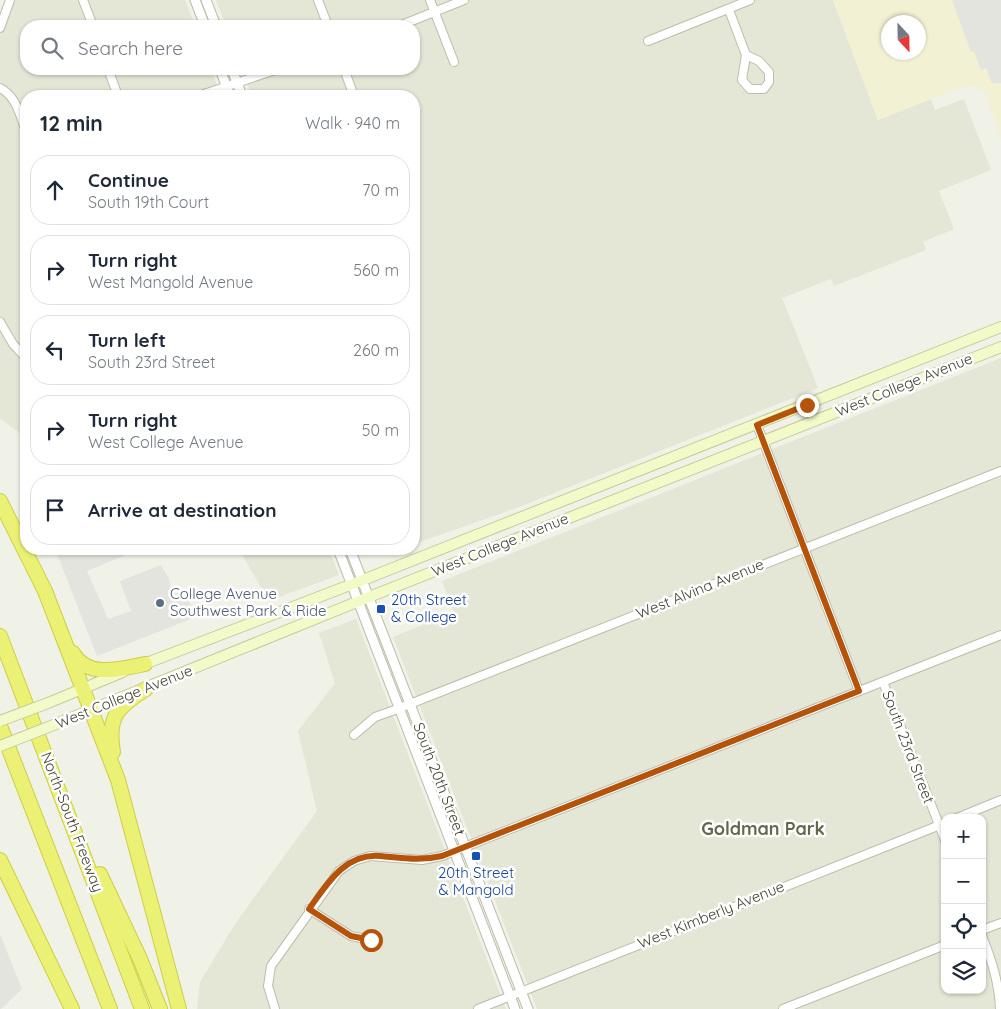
<!DOCTYPE html>
<html lang="en">
<head>
<meta charset="utf-8">
<style>
	:root { --surface:#fff; --page:#f6f6f7; --text:#1f2937; --muted:#747a83; --line:#e0e1e3 }
	body { margin:0; font-family:Quicksand,sans-serif; background:var(--page); color:var(--text) }
	.controls { position:absolute; right:15px; bottom:15px; display:grid; overflow:hidden; border-radius:10px; box-shadow:0 1px 4px #0004 }
	.controls button { width:45px; height:45px; display:grid; place-items:center; padding:0; border:0; border-bottom:1px solid var(--line); background:var(--surface); color:var(--text); font:25px sans-serif }
	.compass { position:absolute; left:881px; top:15px; width:45px; height:45px; border-radius:50%; background:var(--surface); box-shadow:0 1px 4px #0004; rotate:158deg }
	.stop { position:absolute; width:15px; height:15px; margin:-11px; border:4px solid #b45309; border-radius:50%; background:#fff }
	.stop.end { background:#b45309; border-color:#fff; box-shadow:0 1px 5px #0008 }
	.list { margin:0; padding:0; list-style:none }
	h2 { display:flex; justify-content:space-between; align-items:center; height:65px; margin:0; padding:0 20px; font-size:21px }
	h2 small { font-size:16px; font-weight:400; color:var(--muted) }
	.list li { display:grid; grid-template-columns:32px 1fr auto; gap:15px; align-items:center; box-sizing:border-box; height:70px; margin:0 10px 10px; padding:0 10px; border:1px solid var(--line); border-radius:20px }
	.list b { display:block; font-size:19px; white-space:nowrap }
	.list p { margin:0; font-size:16px; white-space:nowrap; color:var(--muted) }
	.list em { font-size:16px; font-style:normal; color:var(--muted) }
	.icon { flex:none; width:28px; height:28px; fill:none; stroke:currentColor; stroke-width:2; stroke-linecap:round; stroke-linejoin:round }
	.map { position:relative; flex:none; width:1001px; height:1009px; overflow:hidden }
	.search { position:absolute; background:var(--surface); box-shadow:0 1px 4px #0004; left:20px; top:20px; width:400px; height:55px; display:flex; align-items:center; gap:12px; box-sizing:border-box; padding:0 18px; border-radius:20px; color:var(--muted); font-size:19px }
	.panel { position:absolute; background:var(--surface); box-shadow:0 1px 4px #0004; left:20px; top:90px; width:400px; height:465px; border-radius:20px }
	.map>svg:first-child { display:block }
	.residential { fill:#e4e6d6; fill-rule:evenodd }
	.commercial { fill:#f2f1d4; fill-rule:evenodd }
	.parking { fill:#e4e4df }
	.lines { fill:none; stroke-linecap:round; stroke-linejoin:round }
	.minor-casing { stroke:#bcbdab; stroke-width:10 }
	.tertiary-casing { stroke:#bcbdab; stroke-width:11 }
	.secondary-casing { stroke:#c5cb99; stroke-width:12 }
	.motorway-casing { stroke:#cdcf44; stroke-width:16 }
	.minor { stroke:#fff; stroke-width:8 }
	.tertiary { stroke:#fff; stroke-width:9 }
	.secondary { stroke:#f3faca; stroke-width:10 }
	.motorway { stroke:#eaf174; stroke-width:14 }
	.secondary-bridge-casing { stroke:#c5cb99; stroke-width:12; stroke-linecap:butt }
	.secondary-bridge { stroke:#f3faca; stroke-width:10 }
	.route { stroke:#b45309; stroke-width:6 }
	.service-dot { fill:#5c6f8a; stroke:#fff; stroke-width:2 }
	.transit-dot { fill:#1a4fb4; stroke:#fff; stroke-width:2 }
	.labels { text-anchor:middle; stroke-width:5; stroke-linejoin:round; paint-order:stroke }
	.street-label { font-size:15px; fill:#454437; stroke:#fff }
	.service-label { font-size:15px; fill:#4e5e75; stroke:#fff; text-anchor:start }
	.transit-label { font-size:15px; fill:#164399; stroke:#fff; text-anchor:start }
	.quarter-label { font-size:18px; font-weight:bold; fill:#66664f; stroke:#fff }
</style>
</head>
<body>
<div class="map">
<svg width="1001" height="1009" viewBox="0 0 1001 1009">
	<rect width="100%" height="100%" fill="#f1f2e7"/>
	<g class="residential">
		<path d="M5,0H185L195,26H26V69H211L221,96H26V438L0,418V13Z"/>
		<path d="M216,0H833L878,120L931,99L935,110L964,99L991,170L939,191L954,229L923,242L926,250L834,286L831,279L782,298L818,388L519,507L414,544V96H252L242,69H414V26H226Z"/>
		<path d="M1001,358V1009H537L393,637L454,612L442,581ZM945,818H982V990H945Z"/>
		<path d="M239,549H329L339,575L279,597L263,591Z"/>
		<path d="M356,619L506,1009H197L200,982L235,924L317,811L298,731L335,683L319,633Z"/>
	</g>
	<path class="commercial" d="M833,0H1001V139L984,91L973,86L959,88L878,120ZM888,22H918V52H888Z"/>
	<g class="parking">
		<path d="M952,0H1001V83H992L986,68L981,70L974,51L971,52Z"/>
		<path d="M55,549H140L87,571L108,619L131,611L120,581L161,565L169,579L172,595L185,590L196,617L97,656Z"/>
		<path d="M0,934L22,989L1,1009H0Z"/>
	</g>
	<g class="lines">
		<g class="minor-casing">
			<g id="minor">
				<path d="M83,0L93,26"/>
				<path d="M318,0L328,26"/>
				<path d="M430,0L454,62"/>
				<path d="M729,10L746,55L742,80L750,89H764L769,82V72L759,61L746,55"/>
				<path d="M399,26L464,0"/>
				<path d="M0,28L10,0"/>
				<path d="M648,41L750,0"/>
				<path d="M108,69L118,96"/>
				<path d="M344,69L354,96"/>
				<path d="M0,88C16,96 20,115 26,131"/>
				<path d="M198,96L278,69"/>
				<path d="M0,322L13,344L26,358"/>
				<path d="M757,425L859,691"/>
				<path d="M883,682L945,840"/>
				<path d="M354,735L375,717L392,711L1001,471"/>
				<path d="M957,818L1001,800"/>
				<path d="M309,909L351,936L371,940"/>
				<path d="M982,930L1001,923"/>
				<path d="M982,936C992,961 999,983 1000,1009"/>
				<path d="M275,1009L268,986L271,966L339,871L354,861L370,856L422,860L442,856L1001,635"/>
				<path d="M478,1009L945,823"/>
				<path d="M783,1009L945,945"/>
			</g>
		</g>
		<g class="tertiary-casing">
			<g id="tertiary">
				<path d="M195,0L205,26"/>
				<path d="M206,0L216,26"/>
				<path d="M220,69L230,96"/>
				<path d="M232,69L242,96"/>
				<path d="M338,549L515,1009"/>
				<path d="M350,549L528,1009"/>
			</g>
		</g>
		<g class="secondary-casing">
			<g id="secondary">
				<path d="M139,666L363,580L1001,327"/>
				<path d="M48,703L123,672"/>
				<path d="M56,724L369,597L1001,347"/>
			</g>
		</g>
		<g class="motorway-casing">
			<g id="motorway">
				<path d="M0,501L45,591L118,780L179,1009"/>
				<path d="M0,636L142,1009"/>
				<path d="M73,653C87,679 121,669 145,664"/>
				<path d="M0,726L110,1009"/>
				<path d="M113,752C107,717 117,707 146,689"/>
				<path d="M0,860L72,1009"/>
				<path d="M100,874L140,959L160,1009"/>
			</g>
		</g>
		<use href="#minor" class="minor"/>
		<use href="#tertiary" class="tertiary"/>
		<use href="#secondary" class="secondary"/>
		<use href="#motorway" class="motorway"/>
		<g class="secondary-bridge-casing">
			<g id="secondary-bridge">
				<path d="M0,721L48,703"/>
				<path d="M0,746L56,724"/>
			</g>
		</g>
		<use href="#secondary-bridge" class="secondary-bridge"/>
	</g>
	<g class="lines">
		<path class="route" d="M371,940L351,936L309,909C327,884 345,853 380,856C403,858 420,861 442,856L859,691L757,425L807,405"/>
	</g>
	<circle class="service-dot" cx="160" cy="603" r="5"/>
	<g class="transit-dot">
		<rect x="376" y="604" width="10" height="10" rx="2.5"/>
		<rect x="471" y="851" width="10" height="10" rx="2.5"/>
	</g>
	<g class="labels">
		<g class="street-label">
			<text transform="translate(904 385) rotate(-22)" y="5">West College Avenue</text>
			<text transform="translate(500 545) rotate(-22)" y="5">West College Avenue</text>
			<text transform="translate(700 589) rotate(-22)" y="5">West Alvina Avenue</text>
			<text transform="translate(124 697) rotate(-22)" y="5">West College Avenue</text>
			<text transform="translate(908 747) rotate(69)" y="5">South 23rd Street</text>
			<text transform="translate(439 779) rotate(69)" y="5">South 20th Street</text>
			<text transform="translate(72 822) rotate(69)" y="5">North-South Freeway</text>
			<text transform="translate(711 915) rotate(-22)" y="5">West Kimberly Avenue</text>
		</g>
		<g class="service-label">
			<text x="170" y="599">College Avenue<tspan x="170" dy="17">Southwest Park &amp; Ride</tspan></text>
		</g>
		<g class="transit-label">
			<text x="391" y="605">20th Street<tspan x="391" dy="17">&amp; College</tspan></text>
			<text x="476" y="878" text-anchor="middle">20th Street<tspan x="476" dy="17">&amp; Mangold</tspan></text>
		</g>
		<g class="quarter-label">
			<text x="763" y="835">Goldman Park</text>
		</g>
	</g>
</svg>
<div class="controls">
<button>+</button>
<button>−</button>
<button><svg class="icon" aria-label="locate" viewBox="0 0 24 24"><circle cx="12" cy="12" r="6"/><path d="M12 2v4M12 18v4M2 12h4M18 12h4"/></svg></button>
<button><svg class="icon" aria-label="layers" viewBox="0 0 24 24"><path d="M12 4l9 5-9 5-9-5zM3 14l9 5 9-5"/></svg></button>
</div>
<svg class="compass" viewBox="-18 -18 36 36"><path d="M0-13l5 13h-10z" fill="#e53935"/><path d="M0 13l5-13h-10z" fill="#747a83"/></svg>
<div class="stop" style="left:371px;top:940px"></div>
<div class="stop end" style="left:807px;top:405px"></div>
<div class="search"><svg class="icon" aria-label="search" viewBox="0 0 24 24"><circle cx="10" cy="10" r="6"/><path d="M15 15l6 6"/></svg>Search here</div>
<section class="panel">
<h2>12 min<small>Walk · 940 m</small></h2>
<ul class="list">
<li><svg class="icon" aria-label="ahead" viewBox="0 0 24 24"><path d="M12 20V5M6 11l6-6 6 6"/></svg><div><b>Continue</b><p>South 19th Court</p></div><em>70 m</em></li>
<li><svg class="icon" aria-label="right" viewBox="0 0 24 24"><path d="M7 20v-9h11M14 6l5 5-5 5"/></svg><div><b>Turn right</b><p>West Mangold Avenue</p></div><em>560 m</em></li>
<li><svg class="icon" aria-label="left" viewBox="0 0 24 24"><path d="M17 20v-9H6M10 6l-5 5 5 5"/></svg><div><b>Turn left</b><p>South 23rd Street</p></div><em>260 m</em></li>
<li><svg class="icon" aria-label="right" viewBox="0 0 24 24"><path d="M7 20v-9h11M14 6l5 5-5 5"/></svg><div><b>Turn right</b><p>West College Avenue</p></div><em>50 m</em></li>
<li><svg class="icon" aria-label="arrive" viewBox="0 0 24 24"><path d="M6 21V4h12l-3 4 3 4H6"/></svg><div><b>Arrive at destination</b></div></li>
</ul>
</section>
</div>
</body>
</html>
